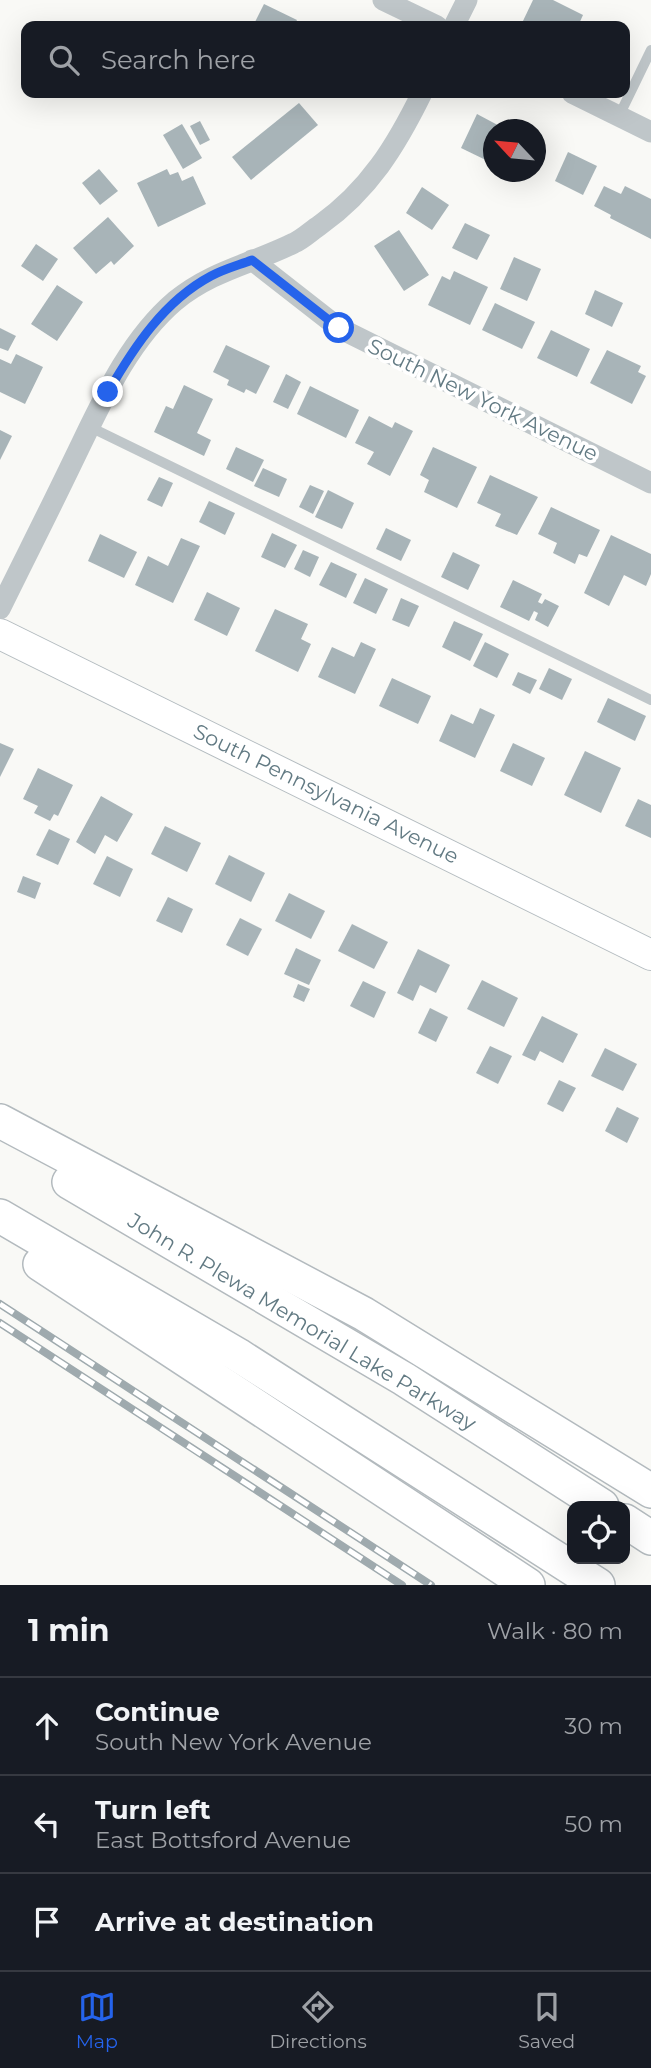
<!DOCTYPE html>
<html lang="en">
<head>
<meta charset="utf-8">
<style>
	:root { --surface:#171b24; --page:#242831; --text:#f1f3f6; --muted:#9ea1a6; --line:#363941; --accent:#2563eb }
	body { margin:0; font-family:Montserrat,sans-serif; background:var(--page); color:var(--text) }
	.controls { position:absolute; right:21px; bottom:21px; display:grid; overflow:hidden; border-radius:14px; box-shadow:0 7px 28px #0002 }
	.controls button { width:63px; height:63px; display:grid; place-items:center; padding:0; border:0; border-bottom:2px solid var(--line); background:var(--surface); color:var(--text); font:35px sans-serif }
	.compass { position:absolute; left:483px; top:119px; width:63px; height:63px; border-radius:50%; background:var(--surface); box-shadow:0 7px 28px #0002; rotate:296deg }
	.stop { position:absolute; width:21px; height:21px; margin:-16px; border:5px solid #2563eb; border-radius:50%; background:#fff }
	.stop.end { background:#2563eb; border-color:#fff; box-shadow:0 2px 7px #0008 }
	.list { margin:0; padding:0; list-style:none }
	h2 { display:flex; justify-content:space-between; align-items:center; height:91px; margin:0; padding:0 28px; font-size:30px }
	h2 small { font-size:23px; font-weight:400; color:var(--muted) }
	.list li { display:grid; grid-template-columns:46px 1fr auto; gap:21px; align-items:center; box-sizing:border-box; height:98px; padding:0 28px; border-top:2px solid var(--line) }
	.list b { display:block; font-size:26px; white-space:nowrap }
	.list p { margin:0; font-size:23px; white-space:nowrap; color:var(--muted) }
	.list em { font-size:23px; font-style:normal; color:var(--muted) }
	.icon { flex:none; width:38px; height:38px; fill:none; stroke:currentColor; stroke-width:2; stroke-linecap:round; stroke-linejoin:round }
	.map { position:relative; flex:none; width:651px; height:1585px; overflow:hidden }
	.search { position:absolute; background:var(--surface); box-shadow:0 7px 28px #0002; left:21px; right:21px; top:21px; height:77px; display:flex; align-items:center; gap:18px; box-sizing:border-box; padding:0 24px; border-radius:14px; color:var(--muted); font-size:26px }
	.sheet { height:385px; background:var(--surface) }
	nav { display:flex; justify-content:space-around; align-items:center; box-sizing:border-box; height:98px; border-top:2px solid var(--line); background:var(--surface); font-size:19px; color:var(--muted) }
	nav a { display:grid; justify-items:center; gap:4px }
	nav .on { color:var(--accent) }
	.map>svg:first-child { display:block }
	.building { fill:#a8b4b8 }
	.lines { fill:none; stroke-linecap:round; stroke-linejoin:round }
	.secondary-casing { stroke:#b4bcc0; stroke-width:32 }
	.primary-casing { stroke:#b3babe; stroke-width:36 }
	.lane { stroke:#bfc6c9; stroke-width:10 }
	.street { stroke:#bfc6c9; stroke-width:21 }
	.secondary { stroke:#fff; stroke-width:30 }
	.primary { stroke:#fff; stroke-width:33 }
	.rail-casing { stroke:#9faaae; stroke-width:8 }
	.rail { stroke:#fff; stroke-width:5; stroke-dasharray:16; stroke-linecap:butt }
	.route { stroke:#2563eb; stroke-width:9 }
	.labels { text-anchor:middle; stroke-width:7; stroke-linejoin:round; paint-order:stroke }
	.street-label { font-size:21px; fill:#627a83; stroke:#fff }
</style>
</head>
<body>
<div class="map">
<svg width="651" height="1585" viewBox="0 0 651 1585">
	<rect width="100%" height="100%" fill="#f9f9f6"/>
	<g class="building">
		<path d="M533,0H553L583,15L578,26H528L522,23Z"/>
		<path d="M264,4L297,20L294,26H253Z"/>
		<path d="M299,103L318,125L251,180L232,157Z"/>
		<path d="M477,114L507,130H494V164L461,148Z"/>
		<path d="M200,121L210,140L200,145L190,126Z"/>
		<path d="M182,124L202,158L183,169L163,135Z"/>
		<path d="M568,152L597,166L583,195L555,181Z"/>
		<path d="M99,169L118,191L100,205L82,183Z"/>
		<path d="M167,169L170,175L178,172L182,181L193,176L206,204L158,227L137,183Z"/>
		<path d="M604,186L621,194L625,186L651,199V239L610,218L611,215L594,206Z"/>
		<path d="M422,187L449,205L432,230L406,213Z"/>
		<path d="M108,217L134,246L114,265L111,261L96,274L73,248Z"/>
		<path d="M465,223L490,235L477,260L452,248Z"/>
		<path d="M399,230L429,275L404,291L374,246Z"/>
		<path d="M36,244L58,259L43,281L21,266Z"/>
		<path d="M514,257L541,269L527,301L500,289Z"/>
		<path d="M454,271L488,287L470,325L428,305L442,276L450,280Z"/>
		<path d="M57,285L83,302L57,341L31,324Z"/>
		<path d="M595,290L623,303L612,327L585,314Z"/>
		<path d="M495,303L535,322L522,349L482,330Z"/>
		<path d="M0,328L16,336L8,351L0,348Z"/>
		<path d="M551,330L590,349L577,377L537,358Z"/>
		<path d="M226,345L270,366L256,394L246,389L244,393L227,385L229,380L213,372Z"/>
		<path d="M607,350L641,366L638,372L646,376L632,404L590,383Z"/>
		<path d="M16,354L43,367L25,404L0,392V359L11,364Z"/>
		<path d="M286,374L301,382L288,409L273,402Z"/>
		<path d="M184,385L213,399L197,433L211,440L204,456L154,432L166,406L173,409Z"/>
		<path d="M310,386L359,410L346,438L297,414Z"/>
		<path d="M369,416L392,428L395,422L413,431L390,476L367,464L374,452L355,443Z"/>
		<path d="M0,430L12,436L0,460Z"/>
		<path d="M236,447L264,460L253,482L226,469Z"/>
		<path d="M433,447L477,467L457,508L424,492L429,480L420,475Z"/>
		<path d="M263,468L287,479L279,497L254,486Z"/>
		<path d="M490,475L538,497L517,535L495,526L501,514L477,503Z"/>
		<path d="M159,477L173,483L162,507L147,500Z"/>
		<path d="M310,485L324,491L313,514L299,507Z"/>
		<path d="M328,490L354,503L342,529L315,517Z"/>
		<path d="M209,501L235,513L225,535L199,522Z"/>
		<path d="M551,507L600,530L587,557L579,554L575,564L553,553L557,543L538,534Z"/>
		<path d="M386,528L411,540L401,561L376,549Z"/>
		<path d="M272,533L297,545L285,568L261,557Z"/>
		<path d="M100,534L137,552L124,578L88,561Z"/>
		<path d="M611,535L651,554V574L646,586L624,575L609,606L584,593Z"/>
		<path d="M181,538L200,546L173,603L135,585L148,556L168,566Z"/>
		<path d="M303,550L319,557L310,577L294,569Z"/>
		<path d="M453,552L480,565L468,590L441,577Z"/>
		<path d="M331,562L357,574L346,598L319,585Z"/>
		<path d="M365,578L388,589L376,614L353,603Z"/>
		<path d="M513,580L542,594L538,602L542,604L545,599L559,606L548,627L535,620L538,613L534,611L529,621L500,607Z"/>
		<path d="M207,592L240,608L227,636L194,620Z"/>
		<path d="M401,598L419,606L409,627L392,620Z"/>
		<path d="M275,609L308,624L301,639L311,644L298,672L255,651Z"/>
		<path d="M454,621L483,634L470,661L442,647Z"/>
		<path d="M361,642L376,649L355,694L318,677L332,647L354,657Z"/>
		<path d="M485,642L509,654L497,678L473,666Z"/>
		<path d="M549,668L572,679L562,700L539,689Z"/>
		<path d="M518,672L537,680L530,694L512,685Z"/>
		<path d="M392,678L431,696L418,724L379,706Z"/>
		<path d="M608,698L646,716L635,741L597,722Z"/>
		<path d="M480,708L495,715L475,758L439,741L451,714L473,724Z"/>
		<path d="M0,743L14,749L0,777Z"/>
		<path d="M513,743L545,758L532,786L500,771Z"/>
		<path d="M585,751L621,768L601,813L564,795Z"/>
		<path d="M38,768L73,785L58,816L54,814L50,821L34,813L38,806L23,799Z"/>
		<path d="M101,796L133,814L117,842L105,835L95,854L76,842Z"/>
		<path d="M638,799L651,805V838L625,826Z"/>
		<path d="M165,826L201,843L187,872L151,854Z"/>
		<path d="M49,829L70,839L58,865L36,855Z"/>
		<path d="M229,855L265,873L251,902L215,884Z"/>
		<path d="M107,856L133,869L120,897L93,884Z"/>
		<path d="M23,876L41,883L35,899L17,892Z"/>
		<path d="M289,893L325,911L311,939L275,921Z"/>
		<path d="M168,897L193,909L182,933L156,921Z"/>
		<path d="M240,918L262,929L248,956L226,945Z"/>
		<path d="M352,924L388,942L374,969L338,951Z"/>
		<path d="M296,948L321,960L309,985L284,974Z"/>
		<path d="M418,949L450,965L436,993L420,985L413,1001L397,993Z"/>
		<path d="M482,980L518,998L504,1027L467,1009Z"/>
		<path d="M363,981L386,992L374,1018L350,1006Z"/>
		<path d="M298,984L310,989L304,1002L293,997Z"/>
		<path d="M430,1008L448,1017L436,1042L418,1033Z"/>
		<path d="M542,1016L578,1034L563,1063L540,1051L535,1061L522,1055Z"/>
		<path d="M490,1046L512,1056L498,1084L476,1073Z"/>
		<path d="M605,1048L637,1064L623,1091L591,1076Z"/>
		<path d="M559,1080L576,1088L563,1112L547,1104Z"/>
		<path d="M617,1107L639,1118L627,1143L605,1131Z"/>
	</g>
	<g class="lines">
		<g class="secondary-casing">
			<path id="secondary" d="M0,634L651,955"/>
		</g>
		<g class="primary-casing">
			<g id="primary">
				<path d="M0,1121L364,1314L651,1491"/>
				<path d="M69,1182L404,1379L602,1506"/>
				<path d="M0,1216L238,1355L598,1585"/>
				<path d="M40,1264L528,1585"/>
				<path d="M625,1521L651,1538"/>
			</g>
		</g>
		<g class="lane">
			<path d="M619,116L651,50"/>
			<path d="M90,427L651,700"/>
		</g>
		<g class="street">
			<path d="M383,0L437,26"/>
			<path d="M454,26L467,0"/>
			<path d="M572,93L651,132"/>
			<path d="M252,260L339,328L651,483"/>
			<path d="M0,609C24,560 49,511 73,461C100,406 127,342 175,301C213,270 252,264 294,243C303,239 311,231 320,225C369,190 396,146 422,93"/>
		</g>
		<use href="#secondary" class="secondary"/>
		<use href="#primary" class="primary"/>
		<g class="rail-casing">
			<g id="rail">
				<path d="M0,1304L431,1585"/>
				<path d="M0,1323L402,1585"/>
			</g>
		</g>
		<use href="#rail" class="rail"/>
	</g>
	<g class="lines">
		<path class="route" d="M108,392C134,347 164,301 211,276C224,269 239,265 252,260L339,328"/>
	</g>
	<g class="labels">
		<g class="street-label">
			<text transform="translate(483 400) rotate(26)" y="7">South New York Avenue</text>
			<text transform="translate(326 794) rotate(26)" y="7">South Pennsylvania Avenue</text>
			<text transform="translate(302 1322) rotate(31)" y="7">John R. Plewa Memorial Lake Parkway</text>
		</g>
	</g>
</svg>
<div class="controls">
<button><svg class="icon" aria-label="locate" viewBox="0 0 24 24"><circle cx="12" cy="12" r="6"/><path d="M12 2v4M12 18v4M2 12h4M18 12h4"/></svg></button>
</div>
<svg class="compass" viewBox="-18 -18 36 36"><path d="M0-13l5 13h-10z" fill="#e53935"/><path d="M0 13l5-13h-10z" fill="#9ea1a6"/></svg>
<div class="stop" style="left:339px;top:328px"></div>
<div class="stop end" style="left:108px;top:392px"></div>
<div class="search"><svg class="icon" aria-label="search" viewBox="0 0 24 24"><circle cx="10" cy="10" r="6"/><path d="M15 15l6 6"/></svg>Search here</div>
</div>
<section class="sheet">
<h2>1 min<small>Walk · 80 m</small></h2>
<ul class="list">
<li><svg class="icon" aria-label="ahead" viewBox="0 0 24 24"><path d="M12 20V5M6 11l6-6 6 6"/></svg><div><b>Continue</b><p>South New York Avenue</p></div><em>30 m</em></li>
<li><svg class="icon" aria-label="left" viewBox="0 0 24 24"><path d="M17 20v-9H6M10 6l-5 5 5 5"/></svg><div><b>Turn left</b><p>East Bottsford Avenue</p></div><em>50 m</em></li>
<li><svg class="icon" aria-label="arrive" viewBox="0 0 24 24"><path d="M6 21V4h12l-3 4 3 4H6"/></svg><div><b>Arrive at destination</b></div></li>
</ul>
</section>
<nav>
<a class="on"><svg class="icon" aria-label="map" viewBox="0 0 24 24"><path d="M3 6l6-2 6 2 6-2v14l-6 2-6-2-6 2zM9 4v14M15 6v14"/></svg>Map</a>
<a><svg class="icon" aria-label="directions" viewBox="0 0 24 24"><path d="M12 3l9 9-9 9-9-9zM9 14v-3h6M13 9l2 2-2 2"/></svg>Directions</a>
<a><svg class="icon" aria-label="saved" viewBox="0 0 24 24"><path d="M7 4h10v16l-5-4-5 4z"/></svg>Saved</a>
</nav>
</body>
</html>
